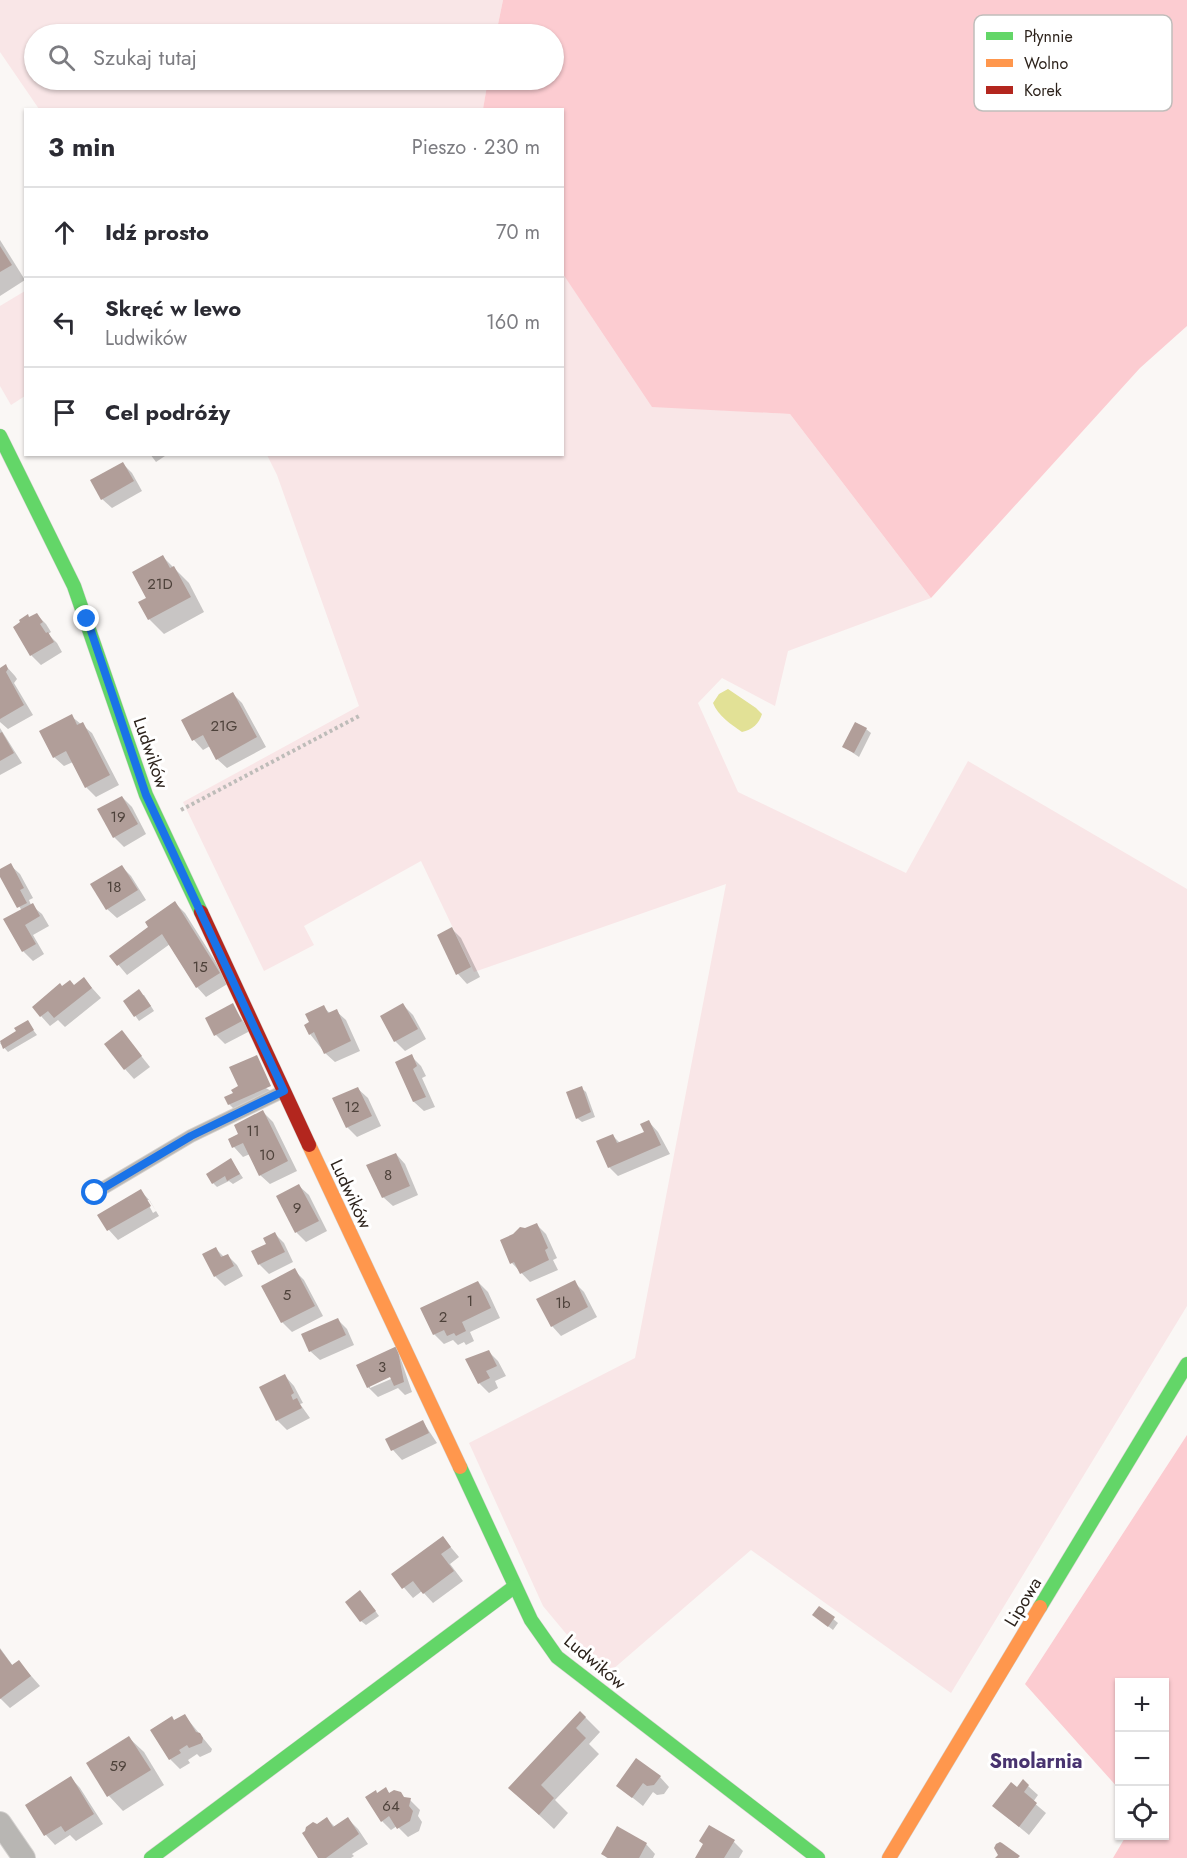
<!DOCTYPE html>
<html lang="pl">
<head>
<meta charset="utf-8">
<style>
	:root { --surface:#fff; --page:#f7f7f7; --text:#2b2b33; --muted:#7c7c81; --line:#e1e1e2 }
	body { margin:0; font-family:Jost,sans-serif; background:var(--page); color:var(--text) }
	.controls { position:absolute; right:18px; bottom:18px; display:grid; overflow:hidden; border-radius:0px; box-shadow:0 2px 4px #0004 }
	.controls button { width:54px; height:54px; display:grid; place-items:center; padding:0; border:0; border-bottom:2px solid var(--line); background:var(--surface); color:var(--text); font:30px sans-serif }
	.stop { position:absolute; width:18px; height:18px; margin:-14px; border:4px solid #1a73e8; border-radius:50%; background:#fff }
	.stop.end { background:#1a73e8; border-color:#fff; box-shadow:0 2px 6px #0008 }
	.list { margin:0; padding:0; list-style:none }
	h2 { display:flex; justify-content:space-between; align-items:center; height:78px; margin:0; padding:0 24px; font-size:26px }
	h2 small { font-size:20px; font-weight:400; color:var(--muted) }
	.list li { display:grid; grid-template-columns:39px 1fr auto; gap:18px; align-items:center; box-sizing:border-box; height:90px; padding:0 24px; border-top:2px solid var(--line) }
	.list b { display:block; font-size:22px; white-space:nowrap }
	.list p { margin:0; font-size:20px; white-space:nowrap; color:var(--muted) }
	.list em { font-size:20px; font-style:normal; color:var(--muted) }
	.icon { flex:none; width:33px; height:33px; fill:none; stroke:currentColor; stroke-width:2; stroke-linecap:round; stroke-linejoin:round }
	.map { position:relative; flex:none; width:1187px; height:1858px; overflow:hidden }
	.search { position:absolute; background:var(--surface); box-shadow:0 2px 4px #0004; left:24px; top:24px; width:540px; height:66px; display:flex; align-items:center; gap:15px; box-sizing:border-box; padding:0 21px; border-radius:33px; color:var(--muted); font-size:22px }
	.panel { position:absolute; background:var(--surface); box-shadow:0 2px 4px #0004; left:24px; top:108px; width:540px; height:348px; border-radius:0px }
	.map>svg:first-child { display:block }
	.green { fill:#f9e6e7 }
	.forest { fill:#fcccd1 }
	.water { fill:#e2e196 }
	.shadow { fill:#0003; fill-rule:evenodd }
	.building { fill:#b19e99 }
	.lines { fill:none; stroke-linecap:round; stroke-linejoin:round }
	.lane-casing { stroke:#d4d1cf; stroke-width:14 }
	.street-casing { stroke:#d4d1cf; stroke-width:24 }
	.fast-casing { stroke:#d4d1cf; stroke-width:15 }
	.slow-casing { stroke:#d4d1cf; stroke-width:15 }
	.jam-casing { stroke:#d4d1cf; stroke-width:15 }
	.path { stroke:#bebcb9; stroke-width:4; stroke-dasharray:3 3; stroke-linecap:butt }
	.lane { stroke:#b8b6b3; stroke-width:12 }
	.street { stroke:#b8b6b3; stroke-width:22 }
	.fast { stroke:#63d668; stroke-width:14 }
	.slow { stroke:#ff974d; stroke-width:14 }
	.jam { stroke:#b3261e; stroke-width:14 }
	.route { stroke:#1a73e8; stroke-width:8 }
	.labels { text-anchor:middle; stroke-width:6; stroke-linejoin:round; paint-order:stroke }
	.number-label { font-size:15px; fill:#4e423b }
	.street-label { font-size:18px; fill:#2d231c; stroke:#fff }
	.neighbourhood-label { font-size:20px; font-weight:bold; fill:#48336f; stroke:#fff }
	.key { fill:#fff; stroke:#c0bdbb; stroke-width:1.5 }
	.key-label { font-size:16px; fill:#2d231c }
</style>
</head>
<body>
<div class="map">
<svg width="1187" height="1858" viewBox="0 0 1187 1858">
	<rect width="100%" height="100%" fill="#faf7f5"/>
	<g class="green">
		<path d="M0,0H503L496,34H34V80H488L483,110L39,109L0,52Z"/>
		<path d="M563,269L652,406L790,414L931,598L788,651L775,706L722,678L698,703L738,792L906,873L968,761L1187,889V1306L951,1693L751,1550L605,1676L583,1654L543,1606L469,1443L635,1358L726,884L474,972L421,861L304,926L314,945L264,971L183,802L359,706L277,475L267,455L562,454Z"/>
		<path d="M25,291V396L11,405L0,386V306Z"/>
	</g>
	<g class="forest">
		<path d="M503,0H1187V326L1140,368L931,598L790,414L652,407L563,274L562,110L483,109L488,80H554V34H496Z"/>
		<path d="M1187,1435V1858H1113L1126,1836H1164V1682H1120L1119,1789L1025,1684Z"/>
	</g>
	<path class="water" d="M728,689L756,708L762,714C759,724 752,730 742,732C732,725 718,716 713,703L719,694Z"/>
	<g class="shadow">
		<path d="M0,240L25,280L0,296Z"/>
		<path d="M150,454H168L156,462Z"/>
		<path d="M123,464L132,473L142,491L112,508L102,499Z"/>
		<path d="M163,557L189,583L204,612L164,634L149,619L148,599Z"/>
		<path d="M37,615L46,624L51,632L48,634L57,643L62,652L41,665L31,655L30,619Z"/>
		<path d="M6,666L15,676L17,679L14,683L33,715L8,729L0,722V669Z"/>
		<path d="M233,694L242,703L266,747L227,768L217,759L210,746L203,750L194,740L183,721Z"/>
		<path d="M71,716L92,733L119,785L96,797L86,787L73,762L64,766L54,757Z"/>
		<path d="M0,728L22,763L0,775Z"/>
		<path d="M866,729L871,733L859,757L844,747Z"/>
		<path d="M122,797L132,807L146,834L124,847L114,837Z"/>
		<path d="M10,865L20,874L33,898L29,900L31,905L42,914L49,926L33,935L44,954L33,961L23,951L22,911L0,874V870Z"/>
		<path d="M122,867L131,876L146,900L117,918L107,909Z"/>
		<path d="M175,903L185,913L229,983L206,997L197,987L170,944L127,975L111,956L150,927Z"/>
		<path d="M452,929L461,938L480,977L467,984L458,974L439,935Z"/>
		<path d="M84,979L101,998L65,1027L58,1020L50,1026L41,1016L62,987H74Z"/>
		<path d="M144,995L154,1011L139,1021L125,1001Z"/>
		<path d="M232,1005L250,1031L225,1044L216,1035Z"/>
		<path d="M403,1005L413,1015L426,1039L405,1051L395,1041Z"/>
		<path d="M323,1007L331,1014L336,1011L346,1020L360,1051L335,1062L325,1053L310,1034L311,1023Z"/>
		<path d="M27,1022L37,1035L8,1052L0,1043L18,1032Z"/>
		<path d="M122,1032L150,1067L134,1079L125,1069Z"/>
		<path d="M411,1056L421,1066L426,1076L422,1078L435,1107L424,1111L414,1102L397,1063Z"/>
		<path d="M231,1068L280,1096L239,1114L229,1104L240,1087Z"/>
		<path d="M581,1088L586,1092L595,1117L582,1122L577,1118Z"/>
		<path d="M358,1089L368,1098L381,1126L357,1137L347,1127L334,1099Z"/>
		<path d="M263,1112L273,1122L297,1171L270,1184L260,1175L250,1154L243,1157L234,1147L230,1140L240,1134Z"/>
		<path d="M649,1122L658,1132L670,1154L618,1176L609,1167L613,1136L620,1143L646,1132Z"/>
		<path d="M396,1154L405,1164L418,1195L393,1206L383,1197Z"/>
		<path d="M231,1160L243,1178L233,1184L229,1181L217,1187L213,1183Z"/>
		<path d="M299,1186L309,1195L327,1231L306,1242L297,1233L278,1196Z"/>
		<path d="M141,1191L150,1201L159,1216L118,1240L109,1230L99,1216ZM146,1200H149L156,1211L153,1213Z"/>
		<path d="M537,1225L546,1234L557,1258L553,1260L558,1270L530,1282L512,1263L525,1230Z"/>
		<path d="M275,1234L284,1243L293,1262L269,1274L259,1264Z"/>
		<path d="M216,1249L224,1257L228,1256L237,1265L243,1276L225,1286L215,1276Z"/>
		<path d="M294,1270L304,1280L323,1316L292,1332L282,1322Z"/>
		<path d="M478,1282L488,1292L500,1318L470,1332L474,1341L466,1345L464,1342L458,1345L453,1340L444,1344L434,1334L422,1308Z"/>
		<path d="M574,1282L584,1292L597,1317L561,1336L552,1326Z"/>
		<path d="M338,1320L347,1329L354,1345L320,1360L310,1351Z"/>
		<path d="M397,1348L412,1392L405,1395L398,1388L378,1397L368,1387ZM396,1373L398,1376L370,1388V1385Z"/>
		<path d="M489,1352L498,1361L506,1376L495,1381L498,1388L489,1393L479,1383Z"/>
		<path d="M285,1376L294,1386L303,1403L300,1404L310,1418L287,1430L277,1420Z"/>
		<path d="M423,1422L437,1443L402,1460L393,1450L387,1439Z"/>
		<path d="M443,1538L459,1557L450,1564L463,1581L433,1603L422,1591L413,1598L393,1575Z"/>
		<path d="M365,1597L379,1616L366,1625L361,1621Z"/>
		<path d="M820,1608L838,1623L833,1630L819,1619Z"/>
		<path d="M0,1648L13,1666L19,1662L40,1686L10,1708L0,1698Z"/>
		<path d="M581,1713L600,1732L589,1744L599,1754L555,1800L568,1813L554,1829L525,1802Z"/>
		<path d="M185,1716L212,1749L211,1752L200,1757L197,1754L188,1760L190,1763L180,1769L170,1759L152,1730Z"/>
		<path d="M129,1738L144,1752L164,1785L123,1811L109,1796Z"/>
		<path d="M660,1777L669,1787L664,1794L657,1795L653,1792L643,1806L618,1786Z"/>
		<path d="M71,1778L80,1788L103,1824L76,1841L70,1835L55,1845L46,1835L27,1806Z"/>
		<path d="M1028,1786L1038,1795L1033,1802L1046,1813L1029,1835L994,1806L1017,1789Z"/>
		<path d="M386,1789L390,1794L410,1800L420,1810L418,1816L422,1822L419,1831L408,1837L397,1826L391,1830L382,1821L377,1794Z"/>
		<path d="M327,1819L335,1827L348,1819L358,1829L368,1844L352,1854L354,1856L351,1858H320L317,1825Z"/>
		<path d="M734,1842L743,1851L739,1858H697Z"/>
		<path d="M646,1844L655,1854L653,1858H607L603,1854Z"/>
	</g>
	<g class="building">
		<path d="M0,246L12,265L0,272Z"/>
		<path d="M123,462L134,481L101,500L90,480Z"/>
		<path d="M163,555L170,568L174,566L191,597L148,620L138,602L146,598L132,572Z"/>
		<path d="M37,613L43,622L40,624L46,633L48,632L54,642L30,656L13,627L20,622L19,620L28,614L29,617Z"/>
		<path d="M6,664L8,669L6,672L24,705L0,719V668Z"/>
		<path d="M233,692L257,737L216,760L203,735L192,741L181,720Z"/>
		<path d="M72,714L77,725L83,722L110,775L85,788L66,751L53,758L39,731Z"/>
		<path d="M855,722L867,728L854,753L842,747Z"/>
		<path d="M2,732L14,753L0,761V733Z"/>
		<path d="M122,796L138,824L113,838L97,809Z"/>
		<path d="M11,863L24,888L20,890L27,903L17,908L0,877V869Z"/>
		<path d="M122,865L138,890L106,910L90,884Z"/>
		<path d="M175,901L220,973L196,988L162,934L117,966L109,956L148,927L145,922Z"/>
		<path d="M33,903L40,916L25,925L36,944L22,952L3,919Z"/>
		<path d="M452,927L471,967L456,975L437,935Z"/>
		<path d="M84,977L92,988L54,1018L48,1011L40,1017L32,1007L60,983L62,986L70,980L74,985Z"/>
		<path d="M139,989L151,1006L134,1017L123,1001Z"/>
		<path d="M233,1003L242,1021L214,1036L205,1018Z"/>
		<path d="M403,1003L418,1029L394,1042L380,1016Z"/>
		<path d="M324,1005L328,1013L337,1009L351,1041L324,1054L314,1032L309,1035L304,1025L309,1022L305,1014Z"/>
		<path d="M28,1020L34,1030L3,1049L0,1041L16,1031L14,1028Z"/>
		<path d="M122,1030L142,1056L124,1070L104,1044Z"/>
		<path d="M412,1054L417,1066L413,1069L426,1097L413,1102L395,1062Z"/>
		<path d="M257,1055L271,1086L228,1105L224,1097L233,1093L231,1090L238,1086L229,1067Z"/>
		<path d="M582,1086L591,1112L576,1119L566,1092Z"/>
		<path d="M358,1087L372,1116L346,1128L332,1098Z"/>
		<path d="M263,1110L288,1161L259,1176L243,1143L232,1148L228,1139L238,1134L234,1125Z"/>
		<path d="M649,1120L661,1145L608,1168L596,1141L613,1134L617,1143L644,1132L640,1124Z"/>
		<path d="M396,1153L410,1186L382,1198L366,1165Z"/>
		<path d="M231,1158L240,1174L227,1181L225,1176L212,1184L206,1174Z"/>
		<path d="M299,1184L319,1221L295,1233L276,1196Z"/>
		<path d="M141,1189L151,1206L107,1231L97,1215Z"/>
		<path d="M537,1223L548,1248L545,1250L549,1260L520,1274L514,1262L510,1264L500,1240L513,1234L520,1227L525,1228Z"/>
		<path d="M275,1232L285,1252L258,1265L251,1251L266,1244L263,1238Z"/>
		<path d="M216,1247L221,1257L228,1254L234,1266L214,1277L202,1254Z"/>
		<path d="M295,1268L315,1306L281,1323L261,1286Z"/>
		<path d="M575,1280L588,1307L551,1327L536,1299Z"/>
		<path d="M478,1281L491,1308L462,1322L466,1331L456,1336L454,1333L447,1336L444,1330L433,1335L420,1308Z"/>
		<path d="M338,1318L346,1335L309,1352L301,1334Z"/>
		<path d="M397,1346L404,1382L394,1386L390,1377L367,1388L356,1365Z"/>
		<path d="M489,1350L497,1366L486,1371L490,1378L478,1384L465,1359Z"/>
		<path d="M285,1374L294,1393L291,1395L293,1400L297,1398L302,1408L276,1421L259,1387Z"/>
		<path d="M423,1420L429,1433L391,1451L385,1439Z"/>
		<path d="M443,1536L451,1547L441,1554L454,1571L423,1594L413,1581L402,1589L391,1574Z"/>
		<path d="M360,1590L376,1611L360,1622L345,1602Z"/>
		<path d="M819,1606L835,1617L828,1627L812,1615Z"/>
		<path d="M0,1649L12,1665L19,1660L31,1676L0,1699Z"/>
		<path d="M580,1711L586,1717L576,1728L586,1738L541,1785L554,1798L539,1815L508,1788Z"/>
		<path d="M185,1714L196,1732L200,1733L203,1738L202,1743L189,1748L187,1745L179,1750L181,1753L169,1760L150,1730L172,1716L174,1720Z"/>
		<path d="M129,1736L151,1770L107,1797L86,1763Z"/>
		<path d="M636,1758L661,1776L654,1785L647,1786L643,1783L632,1798L616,1786Z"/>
		<path d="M71,1776L94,1814L65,1832L61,1826L44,1836L25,1805Z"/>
		<path d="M1023,1779L1029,1785L1024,1792L1037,1803L1019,1827L992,1806L1011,1782L1017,1787Z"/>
		<path d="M386,1787L389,1793L394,1790L401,1792L404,1797L411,1798L409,1806L413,1811L410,1821L397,1829L389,1816L381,1822L365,1797L376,1790L377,1793Z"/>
		<path d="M327,1817L333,1827L348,1817L359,1834L326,1858H318L302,1833L305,1831L306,1827L313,1822L317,1824Z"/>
		<path d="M709,1825L735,1840L724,1858H695L703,1844L699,1841Z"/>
		<path d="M617,1826L647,1843L639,1858H608L601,1854Z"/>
		<path d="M1000,1842L1002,1843L1020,1856L1018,1858H995L998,1855L994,1848L996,1844Z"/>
	</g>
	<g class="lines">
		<g class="lane-casing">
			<path id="lane" d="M95,1193L191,1136L284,1091"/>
		</g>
		<g class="street-casing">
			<path id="street" d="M0,1823L24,1858"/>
		</g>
		<g class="fast-casing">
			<g id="fast">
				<path d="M0,436L74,586L146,795L201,912"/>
				<path d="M460,1467L531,1620L557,1657L818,1858"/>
				<path d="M1040,1607L1187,1364"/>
				<path d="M151,1858L514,1587"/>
			</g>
		</g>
		<g class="slow-casing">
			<g id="slow">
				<path d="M309,1145L460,1467"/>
				<path d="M889,1858L1040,1607"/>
			</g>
		</g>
		<g class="jam-casing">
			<path id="jam" d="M201,912L309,1145"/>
		</g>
		<path class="path" d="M181,810L361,715"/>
		<use href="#lane" class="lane"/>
		<use href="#street" class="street"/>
		<use href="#fast" class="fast"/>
		<use href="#slow" class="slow"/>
		<use href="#jam" class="jam"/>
	</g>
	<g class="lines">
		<path class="route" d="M87,619L146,795L284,1091L191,1136L95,1193"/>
	</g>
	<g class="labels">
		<g class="number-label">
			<text x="160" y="589">21D</text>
			<text x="224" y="731">21G</text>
			<text x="118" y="822">19</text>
			<text x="114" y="892">18</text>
			<text x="200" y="972">15</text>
			<text x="352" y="1112">12</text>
			<text x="253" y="1136">11</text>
			<text x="267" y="1160">10</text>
			<text x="388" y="1180">8</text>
			<text x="297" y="1213">9</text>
			<text x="287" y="1300">5</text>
			<text x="470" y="1306">1</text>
			<text x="563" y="1308">1b</text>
			<text x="443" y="1322">2</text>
			<text x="382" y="1372">3</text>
			<text x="118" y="1771">59</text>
			<text x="391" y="1811">64</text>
		</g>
		<g class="street-label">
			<text transform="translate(151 753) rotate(71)" y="6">Ludwików</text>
			<text transform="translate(351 1194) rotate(65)" y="6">Ludwików</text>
			<text transform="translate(1023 1602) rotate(-59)" y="6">Lipowa</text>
			<text transform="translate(595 1662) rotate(40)" y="6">Ludwików</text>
		</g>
		<g class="neighbourhood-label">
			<text x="1036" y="1768">Smolarnia</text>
		</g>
	</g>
	<rect x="974" y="15" width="198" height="96" rx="9" class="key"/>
	<rect x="986" y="32" width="27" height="8" fill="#63d668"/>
	<rect x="986" y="59" width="27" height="8" fill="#ff974d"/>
	<rect x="986" y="86" width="27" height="8" fill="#b3261e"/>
	<g class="key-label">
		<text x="1024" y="42">Płynnie</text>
		<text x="1024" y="69">Wolno</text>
		<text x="1024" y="96">Korek</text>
	</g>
</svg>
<div class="controls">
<button>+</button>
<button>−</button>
<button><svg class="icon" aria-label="locate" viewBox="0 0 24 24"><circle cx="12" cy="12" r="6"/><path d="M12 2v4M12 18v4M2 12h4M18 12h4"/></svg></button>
</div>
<div class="stop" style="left:95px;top:1193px"></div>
<div class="stop end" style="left:87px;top:619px"></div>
<div class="search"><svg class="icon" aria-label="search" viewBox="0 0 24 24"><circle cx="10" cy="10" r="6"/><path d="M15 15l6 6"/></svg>Szukaj tutaj</div>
<section class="panel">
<h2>3 min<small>Pieszo · 230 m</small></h2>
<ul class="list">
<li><svg class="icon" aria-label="ahead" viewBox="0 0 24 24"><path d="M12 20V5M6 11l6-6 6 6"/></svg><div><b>Idź prosto</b></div><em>70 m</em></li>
<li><svg class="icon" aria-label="left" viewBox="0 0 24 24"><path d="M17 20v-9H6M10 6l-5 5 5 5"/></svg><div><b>Skręć w lewo</b><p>Ludwików</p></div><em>160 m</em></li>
<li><svg class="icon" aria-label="arrive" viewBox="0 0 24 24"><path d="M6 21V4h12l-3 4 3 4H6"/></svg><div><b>Cel podróży</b></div></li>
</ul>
</section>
</div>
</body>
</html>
